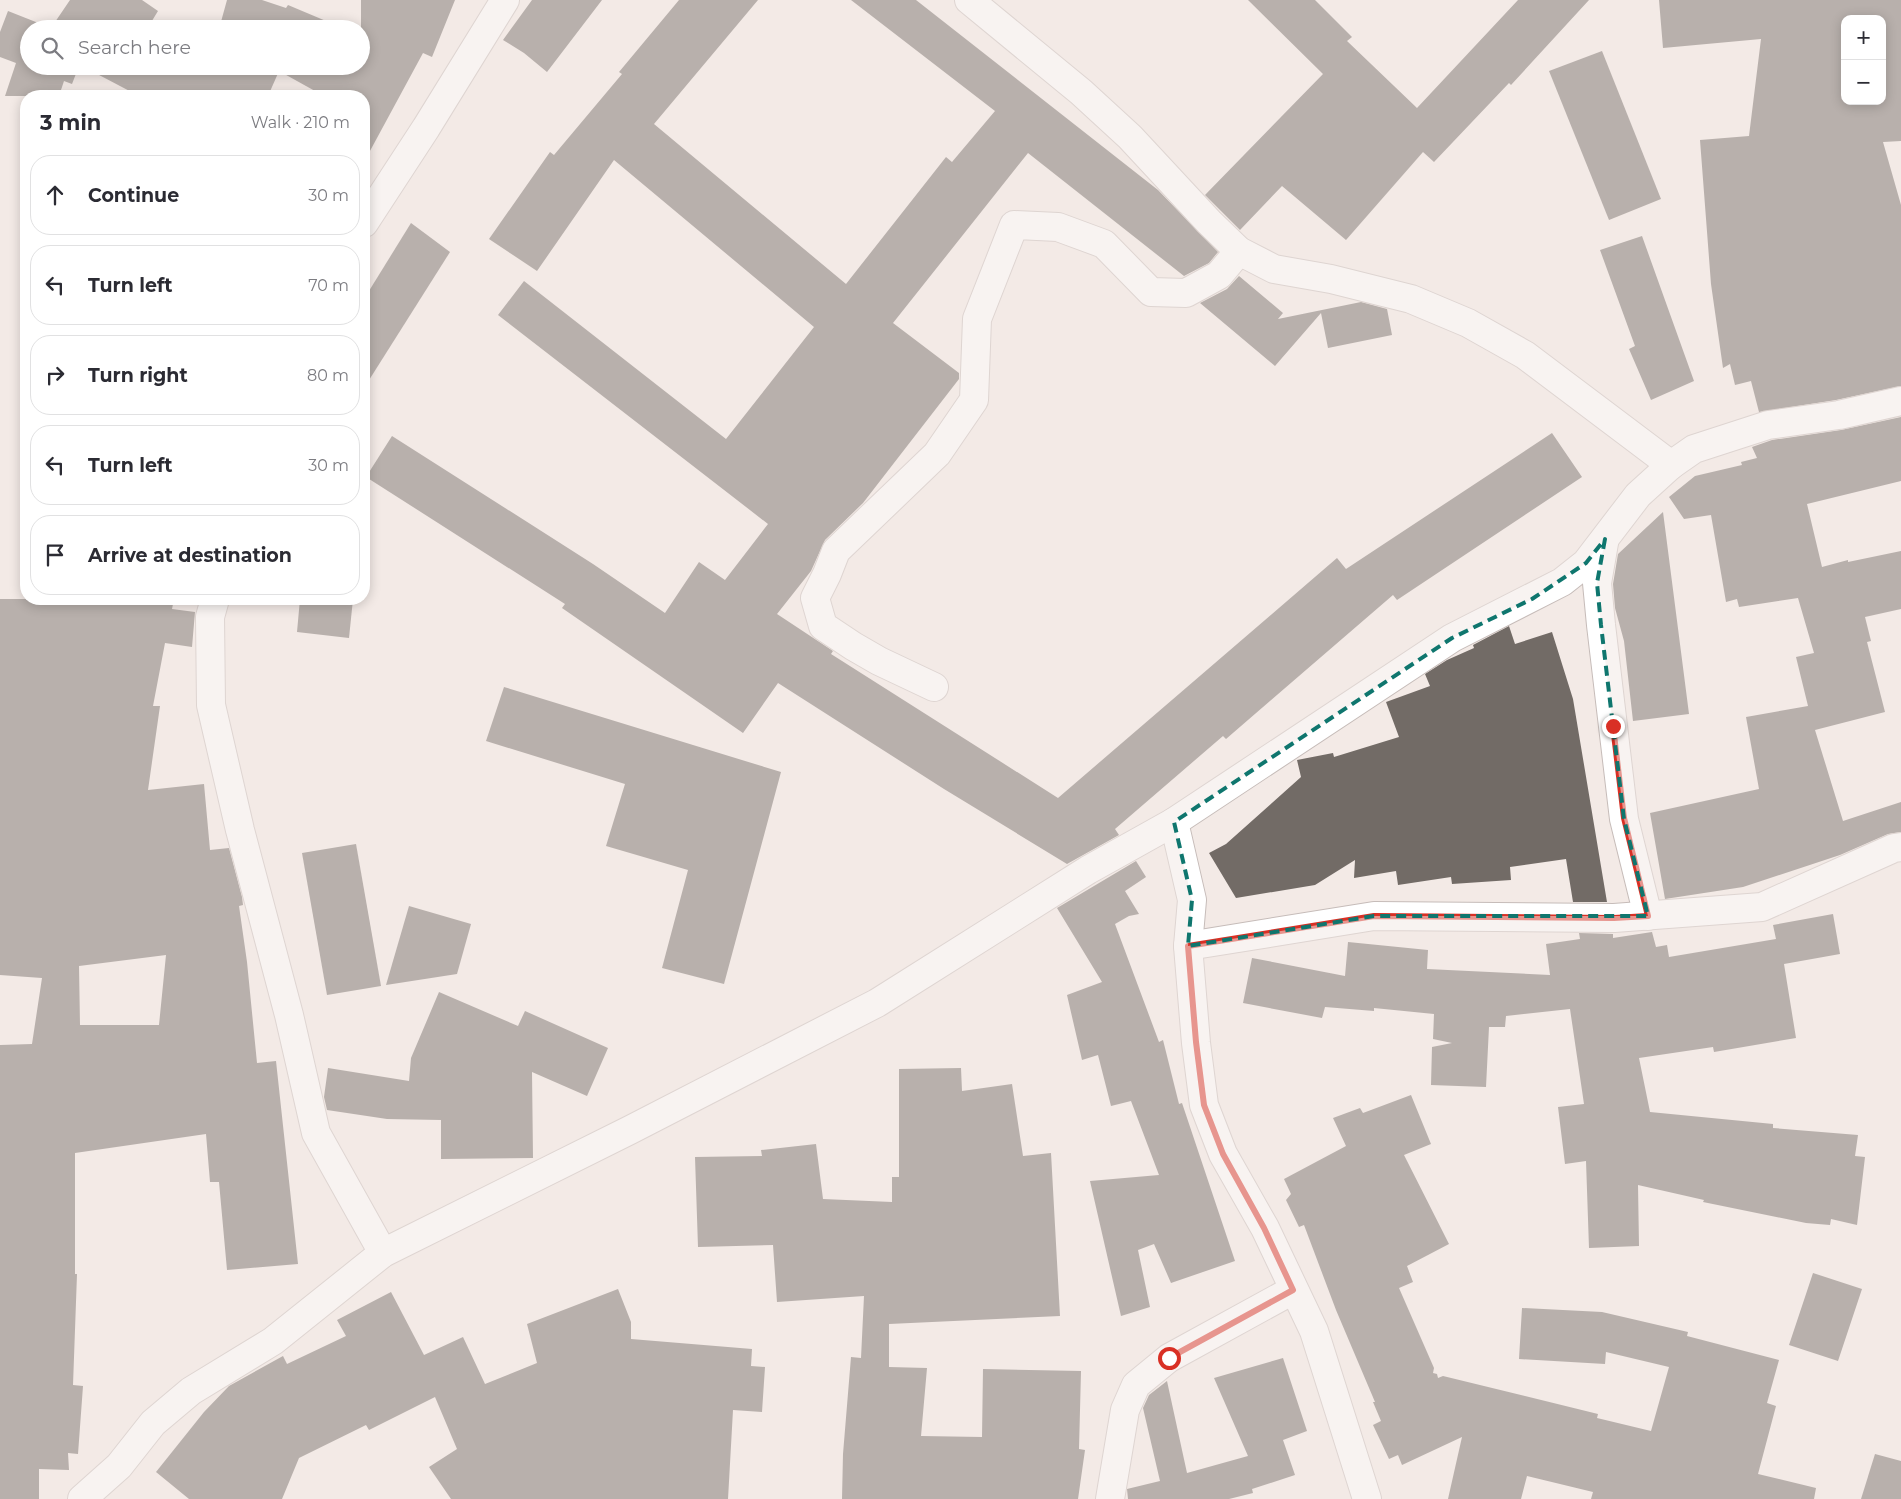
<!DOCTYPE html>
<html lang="en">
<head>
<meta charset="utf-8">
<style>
	:root { --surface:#fff; --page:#f7f7f7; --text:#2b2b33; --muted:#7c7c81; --line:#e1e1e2 }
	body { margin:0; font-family:Montserrat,sans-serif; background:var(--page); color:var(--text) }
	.controls { position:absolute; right:15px; top:15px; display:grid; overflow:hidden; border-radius:10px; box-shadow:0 2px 12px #0003 }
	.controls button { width:45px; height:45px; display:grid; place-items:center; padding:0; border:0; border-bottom:1px solid var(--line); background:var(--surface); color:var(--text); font:25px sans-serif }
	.stop { position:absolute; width:15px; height:15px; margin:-11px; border:4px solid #d93025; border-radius:50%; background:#fff }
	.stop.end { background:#d93025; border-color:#fff; box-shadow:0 1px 5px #0008 }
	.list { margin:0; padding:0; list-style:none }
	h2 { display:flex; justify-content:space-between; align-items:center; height:65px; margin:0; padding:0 20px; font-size:21px }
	h2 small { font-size:16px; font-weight:400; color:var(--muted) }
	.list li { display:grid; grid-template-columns:32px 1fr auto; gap:15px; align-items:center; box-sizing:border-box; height:80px; margin:0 10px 10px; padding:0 10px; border:1px solid var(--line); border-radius:20px }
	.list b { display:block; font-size:19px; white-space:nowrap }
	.list em { font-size:16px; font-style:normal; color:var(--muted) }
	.icon { flex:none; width:28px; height:28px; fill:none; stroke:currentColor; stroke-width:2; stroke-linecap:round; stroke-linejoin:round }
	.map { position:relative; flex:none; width:1901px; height:1499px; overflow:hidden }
	.search { position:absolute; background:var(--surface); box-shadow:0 2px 12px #0003; left:20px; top:20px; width:350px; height:55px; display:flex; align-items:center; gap:12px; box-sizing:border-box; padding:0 18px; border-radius:28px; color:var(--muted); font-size:19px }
	.panel { position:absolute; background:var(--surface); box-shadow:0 2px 12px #0003; left:20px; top:90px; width:350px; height:515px; border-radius:20px }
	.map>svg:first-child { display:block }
	.building { fill:#726b66; fill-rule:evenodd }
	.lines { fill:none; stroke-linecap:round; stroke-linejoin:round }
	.minor-casing { stroke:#c6bcb9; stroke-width:30 }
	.minor { stroke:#fff; stroke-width:28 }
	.route { stroke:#d93025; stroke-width:6 }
	.marked { fill:none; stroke:#0f766e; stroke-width:4; stroke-dasharray:10 6; stroke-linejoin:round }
</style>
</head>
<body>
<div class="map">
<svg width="1901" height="1499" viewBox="0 0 1901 1499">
	<rect width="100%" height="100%" fill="#f3eae6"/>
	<g class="building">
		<path d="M70,0H142L158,11L147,29H29V66H79L72,84L64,81L59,96H5L16,63L0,57V32L8,11L51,28Z"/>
		<path d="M227,0H262L286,8L288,5L345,29H219Z"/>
		<path d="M361,0H455L432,57L423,53L364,162V96H324L279,71L268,96H139L82,66H361Z"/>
		<path d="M532,0H602L547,72L524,53L503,40Z"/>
		<path d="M679,0H758L654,124L846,284L946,157L952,162L995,111L851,0H916L1158,190L1218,252L1209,263L1184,276L1028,153L893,323L959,373V379L863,503L825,540L811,571L777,614L833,651L831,654L1058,798L1337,558L1346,569L1552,433L1582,477L1397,600L1393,595L1226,739L1223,736L1115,829L1119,835L1067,864L944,789L778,683L743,733L562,608L565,604L366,477L392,436L593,564L665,613L699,562L725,580L768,524L498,315L524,281L726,439L814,327L614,160L537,271L489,239L550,152L554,155L622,74L619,72Z"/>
		<path d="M1248,0H1315L1352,37L1347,41L1417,108L1518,0H1589L1511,85L1509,83L1434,162L1423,152L1346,240L1282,186L1240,230L1205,195L1323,74Z"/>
		<path d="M1659,0H1901V141L1883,142L1901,205V386L1836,400L1759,412L1751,381L1735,385L1730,364L1723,368L1711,284L1700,140L1749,136L1761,39L1663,48ZM1845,19H1882V101H1845Z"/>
		<path d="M1602,51L1661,199L1609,220L1549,71Z"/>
		<path d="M411,223L450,252L364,388V299Z"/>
		<path d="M1642,236L1694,381L1651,400L1629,349L1635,346L1600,250Z"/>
		<path d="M1239,276L1283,313L1278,319L1361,302L1387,309L1392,335L1328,348L1321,313L1275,366L1200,303L1227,289Z"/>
		<path d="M1901,417V481L1807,504L1822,567L1848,560V562L1901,551V609L1865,617L1871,641L1867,642L1885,712L1815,730L1843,821L1901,802V832L1888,834L1840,855L1743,887L1665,899L1650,813L1759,789L1746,717L1808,706L1809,710L1796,657L1814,653L1798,598L1739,607L1737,599L1726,602L1711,515L1684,519L1669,497L1695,476L1742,465L1741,462L1757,458L1752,447L1772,440L1841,430Z"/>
		<path d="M1663,512L1689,714L1633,721L1624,641L1615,608L1613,584L1618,554Z"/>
		<path d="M0,599H146L173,604L172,609L195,612L192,647L165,643L153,706H160L148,790L204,784L210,850L229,848L242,897L243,905L239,906L247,962L257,1063L276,1061L298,1264L227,1270L219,1182H210L206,1134L75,1153V1274H77L73,1385L83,1386L78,1454L68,1453L69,1470L39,1469V1499H0V1045L32,1044L42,978L0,975ZM166,955L159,1025H80L79,966Z"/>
		<path d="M300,599H353L349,638L297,632Z"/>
		<path d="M1509,626L1515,644L1552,632L1573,699L1607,902H1573L1566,859L1510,867L1511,880L1452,884L1451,877L1398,885L1396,871L1354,878L1355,860L1315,885L1236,898L1209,853L1226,844L1301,777L1297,760L1333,753L1334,757L1399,737L1386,702L1430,686L1425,674L1447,660L1474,648L1473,645Z"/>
		<path d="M504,687L781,772L724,984L662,968L688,870L606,846L625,784L486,741Z"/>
		<path d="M356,844L381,986L327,995L302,853Z"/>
		<path d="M1136,861L1146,877L1125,891L1139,914L1129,916L1115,924L1159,1042L1163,1040L1179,1104L1182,1103L1235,1261L1171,1283L1154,1244L1138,1250L1150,1307L1121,1316L1090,1181L1159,1175L1131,1101L1111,1106L1098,1055L1082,1060L1067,995L1102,982L1057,908Z"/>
		<path d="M409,906L471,924L457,974L386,985Z"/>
		<path d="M1833,914L1840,954L1784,964L1796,1038L1714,1052L1713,1047L1639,1058L1650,1112L1773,1124V1128L1858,1135L1855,1156L1865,1157L1857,1225L1831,1219L1830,1225L1806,1223L1703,1202L1704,1200L1638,1185L1639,1246L1589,1248L1586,1161L1565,1164L1558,1107L1584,1104L1570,1009L1506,1016L1505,1027H1489L1486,1087L1431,1085L1432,1047L1452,1043L1433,1039L1434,1014L1374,1008V1011L1325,1007L1322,1018L1243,1003L1252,958L1345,976L1348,942L1428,950L1427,969L1550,975L1546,944L1580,939L1579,933L1613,934V938L1652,932L1656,947L1667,945L1669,957L1776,939L1773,925Z"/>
		<path d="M439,992L518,1026L525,1011L608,1048L587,1096L532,1072L533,1158L441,1159V1120L387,1119L327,1110L324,1097L328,1068L409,1081L411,1058Z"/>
		<path d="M961,1068L962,1091L1012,1084L1023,1156L1051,1153L1060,1316L889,1324V1367L927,1368L921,1436L982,1437L983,1369L1081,1371L1079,1449L1085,1450L1078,1499H842L843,1454L851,1357L861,1358L864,1296L777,1302L773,1245L698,1247L695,1157L762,1156L761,1150L816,1144L823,1199L892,1202V1177H899V1069Z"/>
		<path d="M1411,1095L1431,1144L1404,1155L1449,1244L1407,1266L1413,1282L1399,1288L1434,1368L1433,1373L1437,1374L1438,1378L1443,1376L1598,1414L1597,1418L1651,1431L1669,1367L1606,1352L1605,1364L1519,1359L1522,1308L1602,1312L1688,1332L1687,1336L1779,1360L1767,1403L1776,1406L1758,1474L1816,1488L1814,1499H1591L1593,1492L1527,1476L1521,1499H1448L1462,1437L1402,1465L1398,1455L1389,1459L1373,1425L1381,1421L1373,1402H1375L1336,1310L1304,1225L1299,1227L1286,1200L1291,1194L1284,1179L1346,1146L1333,1118L1360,1108L1363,1113Z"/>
		<path d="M1813,1273L1862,1289L1838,1361L1789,1345Z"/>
		<path d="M618,1289L631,1322V1339L752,1349L751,1366L765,1367L762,1412L733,1410L728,1499H451L429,1467L457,1449L435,1397L369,1430L366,1425L299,1458L282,1499H189L156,1472L204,1412L229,1386L283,1356L287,1364L346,1336L337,1320L391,1292L424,1355L463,1337L485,1384L537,1363L527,1324Z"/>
		<path d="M1283,1358L1307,1431L1283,1440L1295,1475L1252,1489L1253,1493L1229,1499H1128L1127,1489L1160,1481L1143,1408L1149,1395L1167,1381L1187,1473L1248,1456L1214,1378Z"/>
		<path d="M1875,1454L1901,1461V1499H1861Z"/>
	</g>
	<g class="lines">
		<g class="minor-casing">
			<g id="minor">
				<path d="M969,0L1081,92L1130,137L1209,222L1239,251L1274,269L1331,279L1411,299L1468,323L1525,355L1671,465"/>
				<path d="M364,223L426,128L505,0"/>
				<path d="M1604,543L1597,583L1601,625L1624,819L1648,916"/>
				<path d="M215,599L210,617L211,705L240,830L289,1015L316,1133L383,1253"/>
				<path d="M934,687L879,661L853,646L823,626L815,598L827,574L836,551L937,454L974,400L977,319L1014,225L1058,227L1104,244L1151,292L1186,293L1219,275L1239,251"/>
				<path d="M1174,822L1192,900L1188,946L1196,1043L1204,1105L1223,1154L1265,1228L1314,1331L1367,1499"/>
				<path d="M1188,946L1374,916L1614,918L1762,907L1894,848L1901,847"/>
				<path d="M82,1499L119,1466L153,1423L191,1391L273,1341L383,1253L630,1130L877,1003L1088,870L1174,822L1452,638L1562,582L1586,563L1638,495L1671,465L1694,449L1768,425L1839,415L1901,401"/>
				<path d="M1110,1499L1125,1410L1136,1385L1169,1358L1293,1290"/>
			</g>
		</g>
		<use href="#minor" class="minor"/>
	</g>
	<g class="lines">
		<path class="route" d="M1169,1358L1293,1290L1264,1228L1223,1154L1204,1105L1196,1042L1188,946L1374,916L1614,918L1648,916L1624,818L1613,726"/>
	</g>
	<path d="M0 0H1901V1499H0ZM1605,539L1597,583L1601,625L1624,819L1648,916H1374L1188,946L1192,900L1174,822L1452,638L1532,599L1586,563Z" fill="#f3eae6" fill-opacity=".55" fill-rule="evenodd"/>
	<path class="marked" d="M1605,539L1597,583L1601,625L1624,819L1648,916H1374L1188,946L1192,900L1174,822L1452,638L1532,599L1586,563Z"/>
</svg>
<div class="controls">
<button>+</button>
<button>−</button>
</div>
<div class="stop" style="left:1169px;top:1358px"></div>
<div class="stop end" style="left:1613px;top:726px"></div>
<div class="search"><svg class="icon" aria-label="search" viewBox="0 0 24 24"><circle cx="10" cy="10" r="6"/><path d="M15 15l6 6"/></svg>Search here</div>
<section class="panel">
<h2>3 min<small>Walk · 210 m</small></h2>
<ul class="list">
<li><svg class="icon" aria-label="ahead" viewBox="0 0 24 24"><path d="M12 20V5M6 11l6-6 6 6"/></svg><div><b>Continue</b></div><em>30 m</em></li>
<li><svg class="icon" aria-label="left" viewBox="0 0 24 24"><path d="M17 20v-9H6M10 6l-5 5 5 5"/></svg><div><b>Turn left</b></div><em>70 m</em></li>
<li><svg class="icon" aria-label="right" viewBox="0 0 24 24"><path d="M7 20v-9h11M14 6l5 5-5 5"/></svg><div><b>Turn right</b></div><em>80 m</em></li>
<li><svg class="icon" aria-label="left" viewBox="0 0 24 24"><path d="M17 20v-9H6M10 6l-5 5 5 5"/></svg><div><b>Turn left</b></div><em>30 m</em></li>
<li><svg class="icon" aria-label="arrive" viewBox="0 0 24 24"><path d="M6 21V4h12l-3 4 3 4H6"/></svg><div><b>Arrive at destination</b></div></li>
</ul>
</section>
</div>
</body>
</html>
